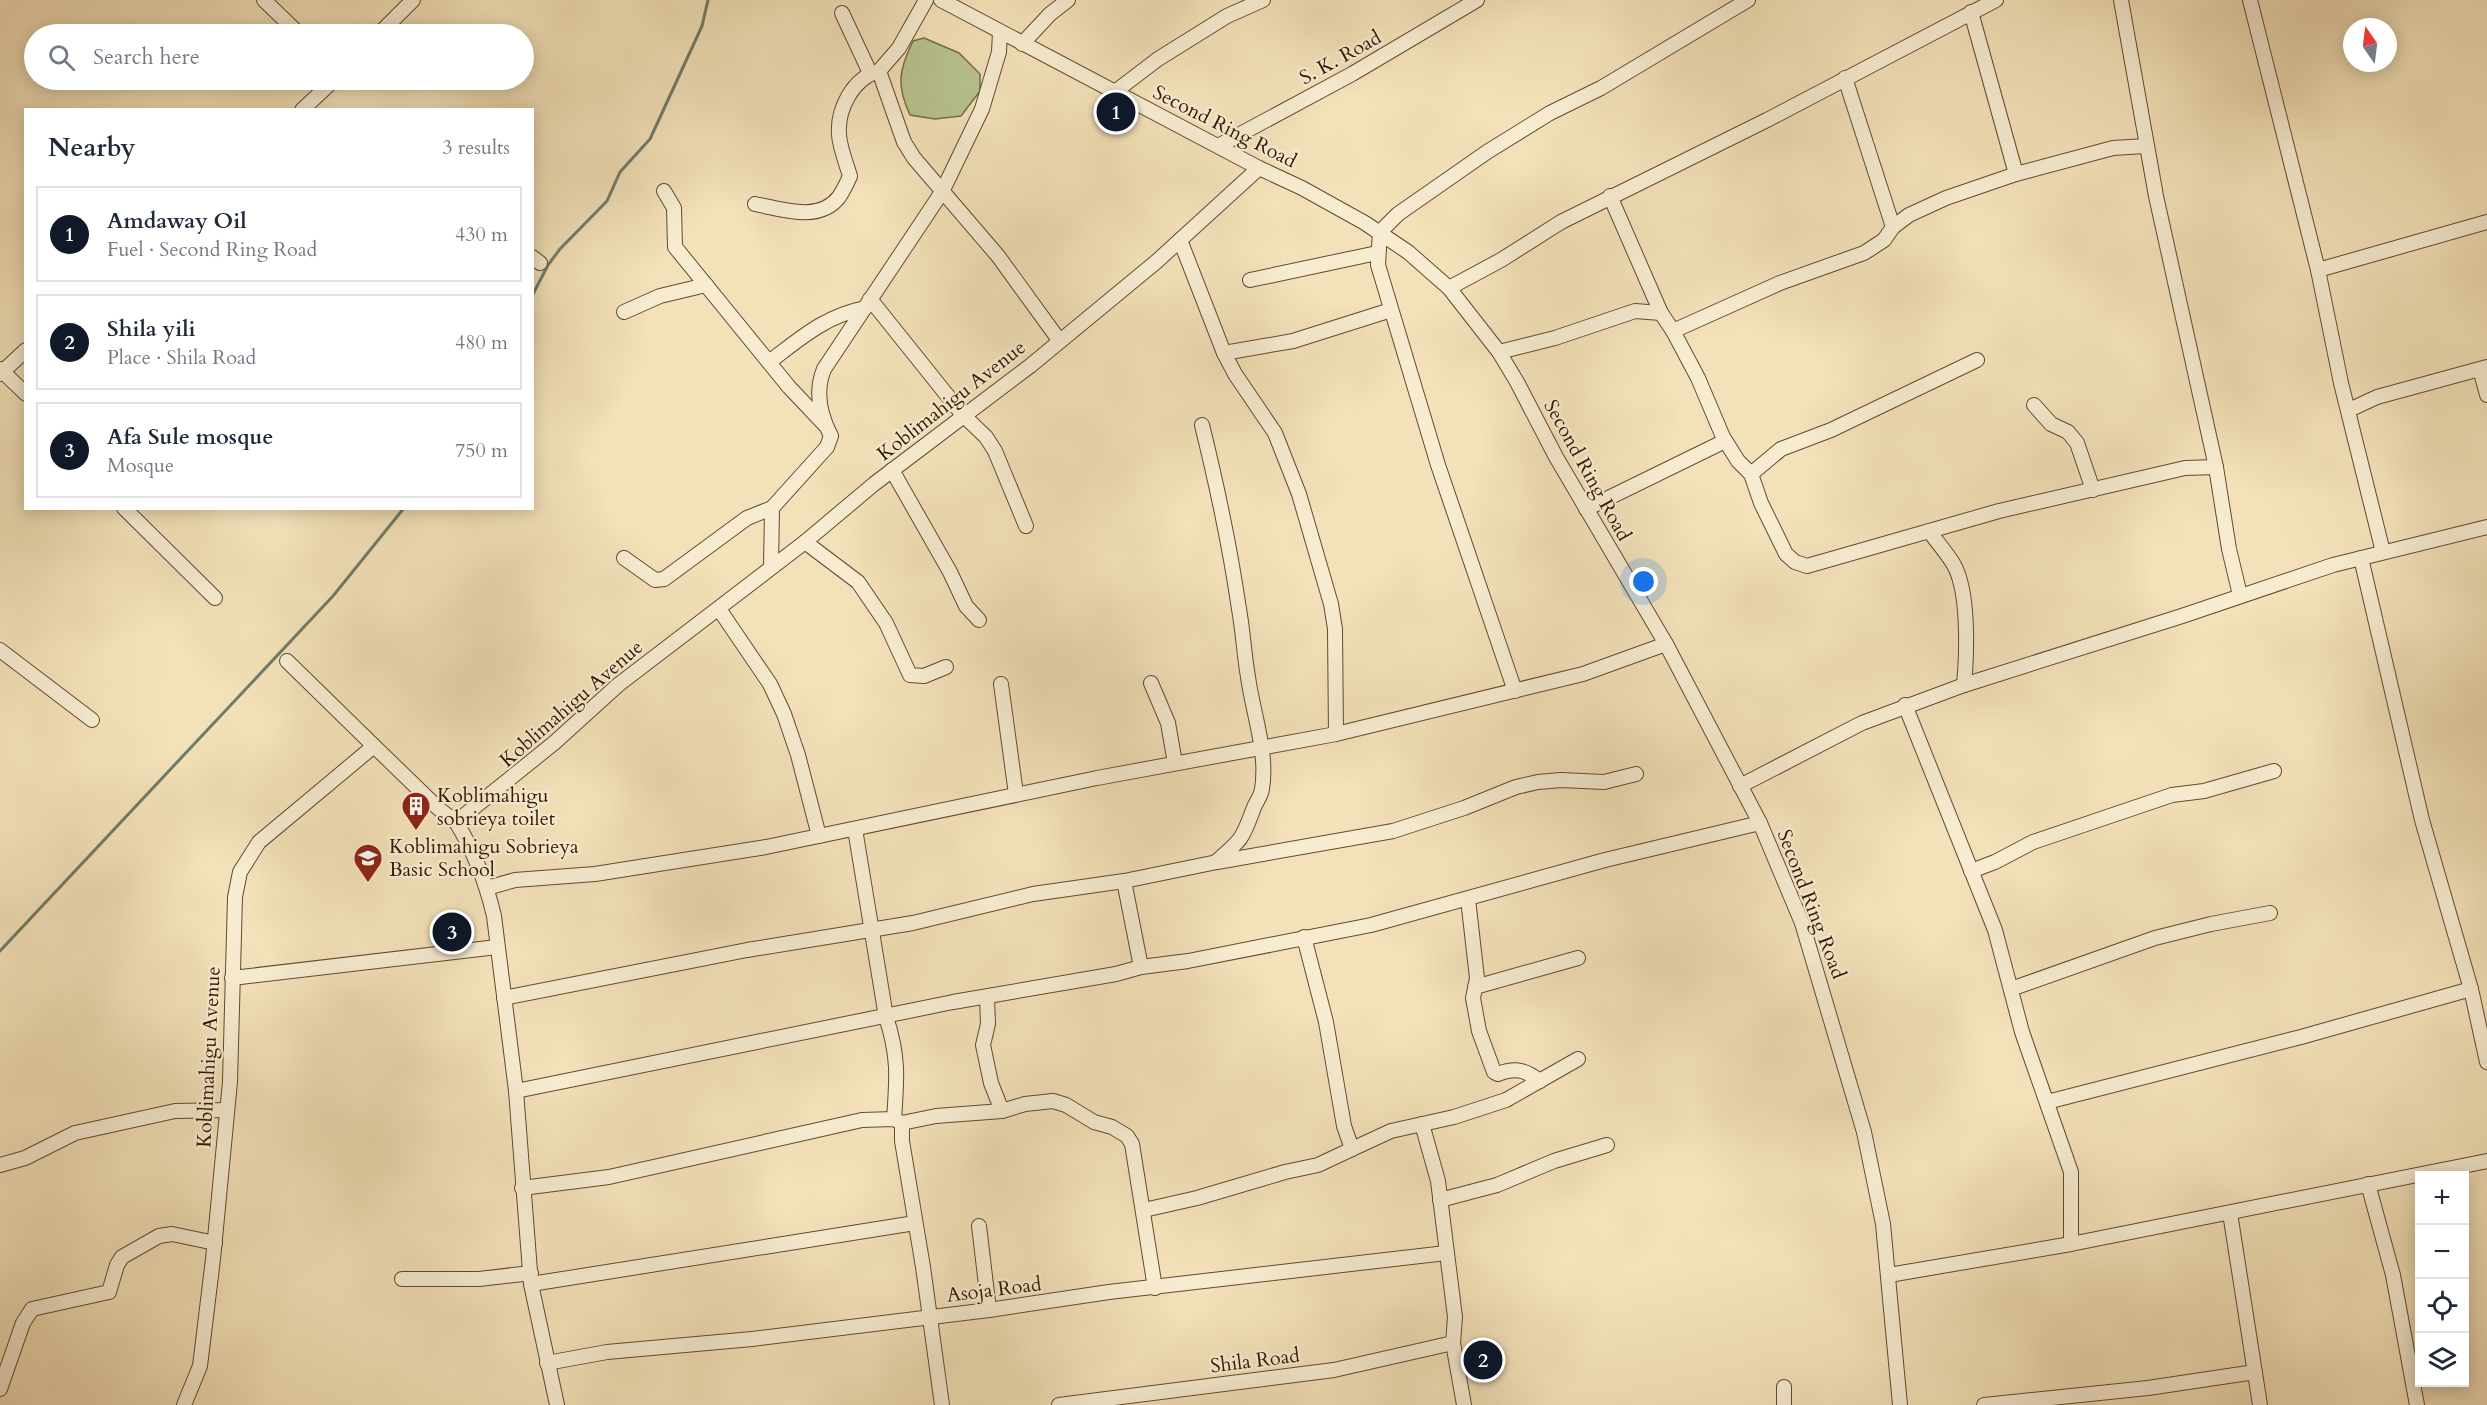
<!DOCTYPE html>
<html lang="en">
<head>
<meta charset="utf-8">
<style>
	:root { --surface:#fff; --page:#f6f6f7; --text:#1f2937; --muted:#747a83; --line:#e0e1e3; --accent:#111827 }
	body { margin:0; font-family:Cardo,serif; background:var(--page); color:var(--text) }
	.controls { position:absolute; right:18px; bottom:18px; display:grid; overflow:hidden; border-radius:0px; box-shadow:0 3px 15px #0003 }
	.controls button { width:54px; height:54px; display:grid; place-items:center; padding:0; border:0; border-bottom:2px solid var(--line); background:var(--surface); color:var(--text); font:30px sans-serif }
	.compass { position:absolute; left:2343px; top:18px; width:54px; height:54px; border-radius:50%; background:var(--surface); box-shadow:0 3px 15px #0003; rotate:346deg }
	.you { position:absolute; left:1644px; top:582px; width:21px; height:21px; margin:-15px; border:4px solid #fff; border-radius:50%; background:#1a73e8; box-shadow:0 0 0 9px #1a73e833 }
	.badge { display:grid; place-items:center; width:39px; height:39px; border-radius:50%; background:var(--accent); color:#fff; font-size:20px; font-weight:700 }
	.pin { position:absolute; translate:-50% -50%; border:3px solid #fff; box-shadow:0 2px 6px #0006 }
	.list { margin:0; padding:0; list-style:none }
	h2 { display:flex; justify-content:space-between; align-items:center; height:78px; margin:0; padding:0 24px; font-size:26px }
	h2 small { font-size:20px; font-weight:400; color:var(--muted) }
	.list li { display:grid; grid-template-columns:39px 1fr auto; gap:18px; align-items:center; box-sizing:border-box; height:96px; margin:0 12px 12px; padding:0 12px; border:2px solid var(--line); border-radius:0px }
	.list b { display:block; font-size:22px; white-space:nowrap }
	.list p { margin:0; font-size:20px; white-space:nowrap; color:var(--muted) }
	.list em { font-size:20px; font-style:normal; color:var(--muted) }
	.icon { flex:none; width:33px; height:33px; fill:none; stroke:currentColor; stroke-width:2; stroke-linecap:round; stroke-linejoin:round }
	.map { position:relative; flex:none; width:2487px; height:1405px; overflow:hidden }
	.search { position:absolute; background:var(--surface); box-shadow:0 3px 15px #0003; left:24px; top:24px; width:510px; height:66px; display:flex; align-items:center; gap:15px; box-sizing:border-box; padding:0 21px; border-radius:33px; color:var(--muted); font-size:22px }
	.panel { position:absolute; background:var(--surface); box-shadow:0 3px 15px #0003; left:24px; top:108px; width:510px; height:402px; border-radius:0px }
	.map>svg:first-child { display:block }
	.green { fill:#b8c391; stroke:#756d48; stroke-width:1.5 }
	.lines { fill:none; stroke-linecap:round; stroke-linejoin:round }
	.stream { stroke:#717b68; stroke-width:3 }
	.minor-casing { stroke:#624a2e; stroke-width:16 }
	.minor { stroke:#f7ecd2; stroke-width:14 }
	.labels { text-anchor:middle; stroke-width:4.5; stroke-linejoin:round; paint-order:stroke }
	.street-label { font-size:20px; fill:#321700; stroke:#f7ecd2 }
	.poi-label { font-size:20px; fill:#321700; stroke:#f7ecd2; text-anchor:start }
</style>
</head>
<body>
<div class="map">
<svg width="2487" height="1405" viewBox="0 0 2487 1405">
	<rect width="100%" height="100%" fill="#f3e1b9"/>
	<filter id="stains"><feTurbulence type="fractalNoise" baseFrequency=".00333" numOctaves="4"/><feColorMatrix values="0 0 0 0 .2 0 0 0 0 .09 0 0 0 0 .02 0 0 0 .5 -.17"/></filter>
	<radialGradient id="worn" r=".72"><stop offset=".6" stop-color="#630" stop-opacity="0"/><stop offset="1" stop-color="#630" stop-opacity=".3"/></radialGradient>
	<path class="green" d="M924,38L959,53L980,74V91L961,116L935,119L910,115C896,85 899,70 913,41Z"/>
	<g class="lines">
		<g class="stream">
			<path d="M532,296L548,265L560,249L607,201L620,172L650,139L702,26L708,0"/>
			<path d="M0,951L333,596L404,508"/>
		</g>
		<g class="minor-casing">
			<g id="minor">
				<path d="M264,0L299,34"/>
				<path d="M926,0L899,48L879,71L904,142L914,158L998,256L1059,340"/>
				<path d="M941,0L1259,168L1302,188L1365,223L1408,252L1449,288L1499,352L1517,382L1556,457L1666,644L1760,823L1802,923L1864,1132L1883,1224L1900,1405"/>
				<path d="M2121,0L2156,196L2216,467L2229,549L2240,595"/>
				<path d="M2250,0L2318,270L2341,383L2383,552"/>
				<path d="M1971,12L2016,174"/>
				<path d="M842,13L870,73"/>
				<path d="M379,34L413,0"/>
				<path d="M1022,44L1050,14L1068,0"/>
				<path d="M1845,78L1893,227"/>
				<path d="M1116,91L1158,59L1227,16L1263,0"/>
				<path d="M302,110L334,80"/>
				<path d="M1220,145L1352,74L1477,0"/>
				<path d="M664,191L674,208L675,247L789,387L825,425"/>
				<path d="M1610,196L1661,313"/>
				<path d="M755,204C781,209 819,223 839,197C843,191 847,183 850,176C846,163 840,148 839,135C837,109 853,78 879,71"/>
				<path d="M1180,240L1224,353L1235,374L1275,433L1299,494L1331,604L1335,629L1336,734"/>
				<path d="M532,257L540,263"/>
				<path d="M2318,270L2487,222"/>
				<path d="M1250,280L1377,253"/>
				<path d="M1449,288L1501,260L1561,222L1767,120L1996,0"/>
				<path d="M870,299L963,415L986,437L995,451L1026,526"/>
				<path d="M624,312L660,296L706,285"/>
				<path d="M1673,331L1698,378L1723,437L1738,461L1751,474L1761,503L1786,554L1795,562L1807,566L1999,511L2185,468L2216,467"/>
				<path d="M1499,352L1555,338L1635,311L1661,313L1673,331L1780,283L1864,253L1884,240L1893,227L1909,215L1946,198L2016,174L2113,148L2146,146"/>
				<path d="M1224,353L1293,341L1391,310"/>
				<path d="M769,362C801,338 825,316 865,308"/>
				<path d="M0,369L26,394"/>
				<path d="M2480,369L2487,395"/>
				<path d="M0,374L26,350"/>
				<path d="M2034,405L2051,424L2068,432L2077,443L2093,490"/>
				<path d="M2349,410L2377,397L2487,367"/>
				<path d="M1202,425C1217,486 1230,547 1239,609C1243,631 1244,654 1248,677C1253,714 1268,752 1262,789C1261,797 1255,803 1253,810C1242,840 1241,840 1217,861"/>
				<path d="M892,470L950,572L966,606L979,620"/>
				<path d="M1751,474L1781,449L1831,430L1977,360"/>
				<path d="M124,508L215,598"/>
				<path d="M1586,509L1725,441"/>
				<path d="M1929,531C1937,542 1947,553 1954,565C1969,592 1967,653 1964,685"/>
				<path d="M805,542L858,582L886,623L910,675L924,676L946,667"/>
				<path d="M624,558L655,580L664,579L747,518L772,508L827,447L831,436C820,415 815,391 824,369L942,192L982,109L999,52L1000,32"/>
				<path d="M2361,558L2422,820L2471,989L2487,1062"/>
				<path d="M771,567L772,508"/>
				<path d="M719,609L770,684L784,714L798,755L819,836"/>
				<path d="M0,650L92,720"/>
				<path d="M287,661L374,746"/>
				<path d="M1151,683L1168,723L1175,763"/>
				<path d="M1001,684L1016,794"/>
				<path d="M1515,691L1438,465L1378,265L1380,232L1398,214L1487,152L1550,113L1601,88L1748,0"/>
				<path d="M1905,705L1995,930L2022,1032L2071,1172V1244"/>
				<path d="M1740,786L1862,723L1964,685L2182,616L2333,565L2487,527"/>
				<path d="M456,822C474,851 486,882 494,916L516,1091L531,1284L557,1405"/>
				<path d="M855,829L886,1017C899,1056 897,1079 894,1119"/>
				<path d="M1971,871L1995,862L2033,842L2172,795L2204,791L2274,771"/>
				<path d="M1124,881L1141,967"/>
				<path d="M487,888L515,880L595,874L766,847L1097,778L1336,734L1583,674L1666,644"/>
				<path d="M1468,899L1477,978L1473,998L1479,1031L1494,1072L1498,1074C1516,1067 1525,1070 1540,1081"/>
				<path d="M1304,937L1326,1022L1344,1126L1352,1149L1391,1131L1454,1117L1506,1100L1578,1059"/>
				<path d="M232,978L497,947"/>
				<path d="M1475,987L1578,958"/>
				<path d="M2011,989L2155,938L2211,924L2270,913"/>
				<path d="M987,997L988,1024L983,1045L991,1083L1002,1111"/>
				<path d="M504,998L747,950L913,923L1033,894L1124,881L1217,862L1393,831L1464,808L1516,787L1538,782L1561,780L1604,782L1636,774"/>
				<path d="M516,1091L953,1002L1116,974L1141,967L1188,961L1371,925L1605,860L1760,823"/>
				<path d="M2047,1102L2301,1037L2471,989"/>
				<path d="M902,1123V1141L923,1267L942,1405"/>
				<path d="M1422,1124L1438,1181L1455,1317L1453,1343L1464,1405"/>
				<path d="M0,1165L25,1158L75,1133L175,1111L227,1110"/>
				<path d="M2368,1184L2393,1275L2417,1405"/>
				<path d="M522,1188L609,1177L862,1120L894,1119L902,1123L936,1116L1002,1111L1025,1104L1053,1101L1066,1105L1094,1122L1112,1127L1127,1136L1132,1144L1155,1288"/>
				<path d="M1440,1200L1497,1185L1554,1161L1607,1145"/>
				<path d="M1144,1210L1197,1198L1285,1172L1318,1165L1352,1149"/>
				<path d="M2230,1213L2260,1405"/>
				<path d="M979,1226L989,1310"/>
				<path d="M1889,1275L2071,1244L2487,1161"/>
				<path d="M402,1279H479L531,1273"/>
				<path d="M531,1284L915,1223"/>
				<path d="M547,1363L607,1352L752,1339L989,1310L1109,1292L1446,1253"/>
				<path d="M1784,1387V1405"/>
				<path d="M0,1389L23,1323L32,1309L109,1292L117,1265L122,1257L159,1236L172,1234L215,1243"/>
				<path d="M184,1405L200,1366L213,1259L230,1082L235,897L240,872L259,842L374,746L439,809L456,822L554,743L618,685L805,542L874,484L1030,366L1156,262L1259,168"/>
				<path d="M1059,1405L1334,1370L1453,1343"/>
				<path d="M1984,1405L2148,1388L2255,1372"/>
			</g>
		</g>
		<use href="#minor" class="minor"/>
	</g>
	<defs>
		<g id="building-pin" transform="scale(1.5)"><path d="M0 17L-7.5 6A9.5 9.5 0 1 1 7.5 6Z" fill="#8f2418" stroke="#f7ecd2"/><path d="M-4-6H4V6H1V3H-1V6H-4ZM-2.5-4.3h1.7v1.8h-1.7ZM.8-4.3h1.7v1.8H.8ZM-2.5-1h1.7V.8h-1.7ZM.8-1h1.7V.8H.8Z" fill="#fff"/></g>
		<g id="school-pin" transform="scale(1.5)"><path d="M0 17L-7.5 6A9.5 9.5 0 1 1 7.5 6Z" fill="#8f2418" stroke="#f7ecd2"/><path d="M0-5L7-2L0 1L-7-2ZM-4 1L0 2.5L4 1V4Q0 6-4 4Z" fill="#fff"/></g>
	</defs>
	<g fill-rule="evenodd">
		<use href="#building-pin" x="416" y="806"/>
		<use href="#school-pin" x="368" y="858"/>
	</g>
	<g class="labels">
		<g class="street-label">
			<text transform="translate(1340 57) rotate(-29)" y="7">S. K. Road</text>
			<text transform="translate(1225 126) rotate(27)" y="7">Second Ring Road</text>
			<text transform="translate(951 400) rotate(-38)" y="7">Koblimahigu Avenue</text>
			<text transform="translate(1588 470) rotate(61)" y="7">Second Ring Road</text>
			<text transform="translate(571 703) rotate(-41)" y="7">Koblimahigu Avenue</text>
			<text transform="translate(1812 904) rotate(69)" y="7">Second Ring Road</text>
			<text transform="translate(208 1057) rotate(-87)" y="7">Koblimahigu Avenue</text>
			<text transform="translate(994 1289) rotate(-7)" y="7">Asoja Road</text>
			<text transform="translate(1255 1360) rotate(-7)" y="7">Shila Road</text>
		</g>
		<g class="poi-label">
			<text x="437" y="802">Koblimahigu<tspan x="437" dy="23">sobrieya toilet</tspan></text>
			<text x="389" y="853">Koblimahigu Sobrieya<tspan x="389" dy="23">Basic School</tspan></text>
		</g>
	</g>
	<rect width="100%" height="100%" filter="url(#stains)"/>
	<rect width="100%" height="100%" fill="url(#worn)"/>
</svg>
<div class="controls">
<button>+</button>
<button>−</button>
<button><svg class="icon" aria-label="locate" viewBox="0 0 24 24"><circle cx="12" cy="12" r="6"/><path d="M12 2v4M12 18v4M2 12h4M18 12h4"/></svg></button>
<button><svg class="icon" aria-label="layers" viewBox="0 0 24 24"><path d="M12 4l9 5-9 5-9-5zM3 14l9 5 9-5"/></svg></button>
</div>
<svg class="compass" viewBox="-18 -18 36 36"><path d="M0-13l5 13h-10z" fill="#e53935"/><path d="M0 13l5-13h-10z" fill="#747a83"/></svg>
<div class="you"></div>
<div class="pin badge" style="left:1116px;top:112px">1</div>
<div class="pin badge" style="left:1483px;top:1360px">2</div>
<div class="pin badge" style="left:452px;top:932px">3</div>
<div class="search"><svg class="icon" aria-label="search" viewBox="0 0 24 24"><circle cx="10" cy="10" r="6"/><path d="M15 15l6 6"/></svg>Search here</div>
<section class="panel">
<h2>Nearby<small>3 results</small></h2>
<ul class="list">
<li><span class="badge">1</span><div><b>Amdaway Oil</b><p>Fuel · Second Ring Road</p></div><em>430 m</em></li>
<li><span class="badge">2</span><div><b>Shila yili</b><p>Place · Shila Road</p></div><em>480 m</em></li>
<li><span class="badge">3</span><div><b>Afa Sule mosque</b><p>Mosque</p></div><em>750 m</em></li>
</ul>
</section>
</div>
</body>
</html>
